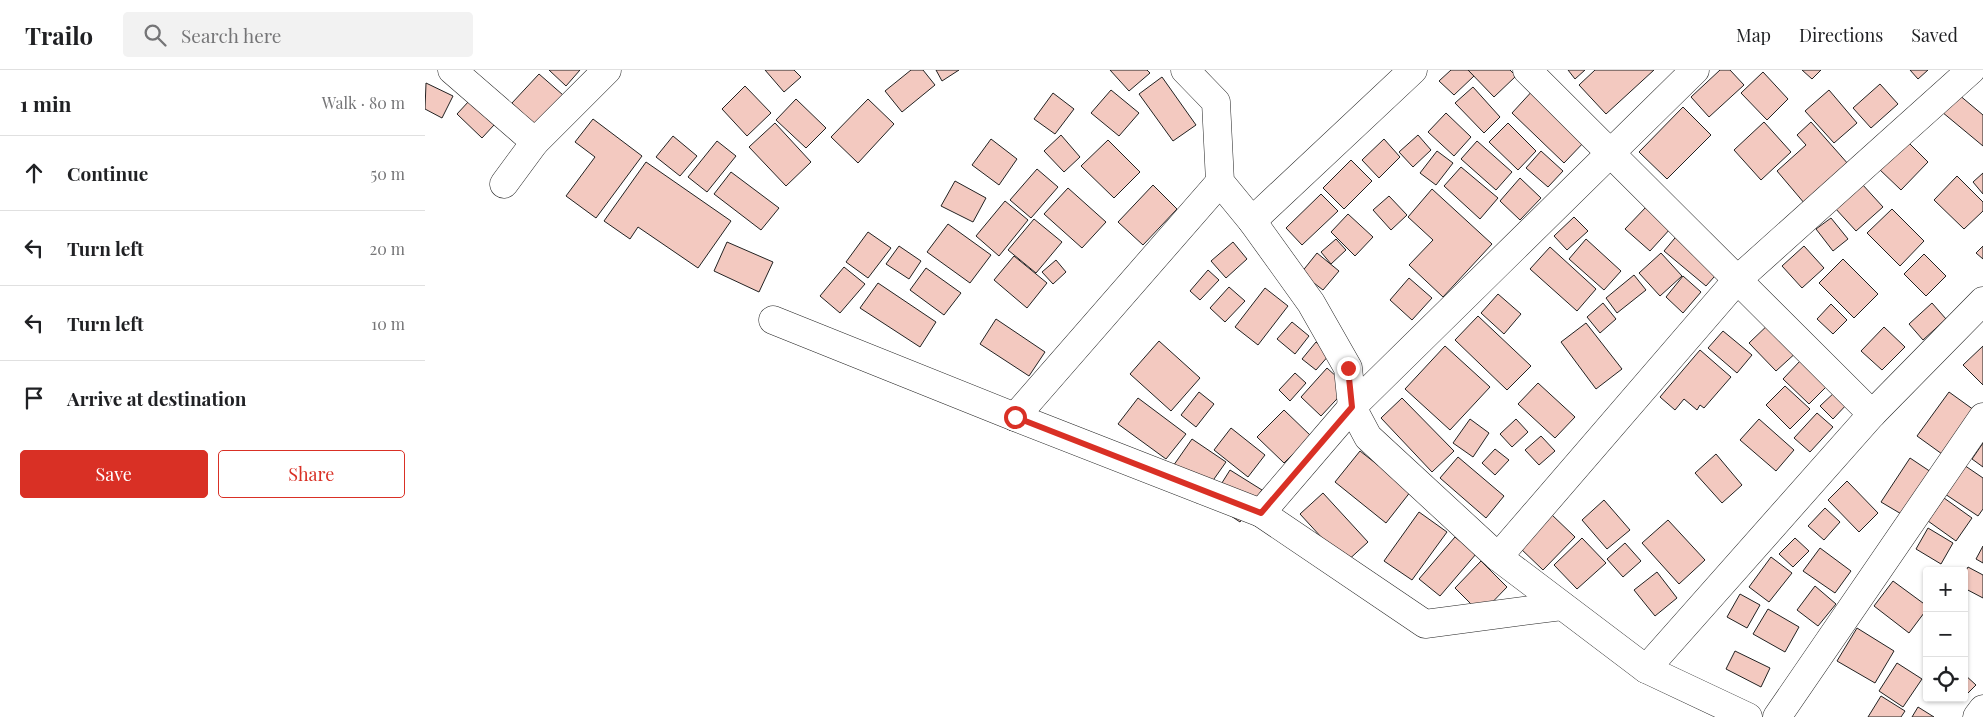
<!DOCTYPE html>
<html lang="en">
<head>
<meta charset="utf-8">
<style>
	:root { --surface:#fff; --page:#f2f2f2; --text:#202124; --muted:#757577; --line:#e0e0e0; --accent:#d93025 }
	body { margin:0; font-family:"Playfair Display",serif; background:var(--page); color:var(--text) }
	.controls { position:absolute; right:15px; bottom:15px; display:grid; overflow:hidden; border-radius:5px; box-shadow:0 1px 4px #0004 }
	.controls button { width:45px; height:45px; display:grid; place-items:center; padding:0; border:0; border-bottom:1px solid var(--line); background:var(--surface); color:var(--text); font:25px sans-serif }
	.stop { position:absolute; width:15px; height:15px; margin:-11px; border:4px solid #d93025; border-radius:50%; background:#fff }
	.stop.end { background:#d93025; border-color:#fff; box-shadow:0 1px 5px #0008 }
	.list { margin:0; padding:0; list-style:none }
	h2 { display:flex; justify-content:space-between; align-items:center; height:65px; margin:0; padding:0 20px; font-size:21px }
	h2 small { font-size:16px; font-weight:400; color:var(--muted) }
	.list li { display:grid; grid-template-columns:32px 1fr auto; gap:15px; align-items:center; box-sizing:border-box; height:75px; padding:0 20px; border-top:1px solid var(--line) }
	.list b { display:block; font-size:19px; white-space:nowrap }
	.list em { font-size:16px; font-style:normal; color:var(--muted) }
	.actions { display:flex; gap:10px; padding:15px 20px }
	.actions a { flex:1; padding:11px 0; border:1px solid var(--accent); border-radius:5px; text-align:center; font-size:18px; color:var(--accent) }
	.actions .main { background:var(--accent); color:#fff }
	.icon { flex:none; width:28px; height:28px; fill:none; stroke:currentColor; stroke-width:2; stroke-linecap:round; stroke-linejoin:round }
	.map { position:relative; flex:none; width:1558px; height:647px; overflow:hidden }
	header { display:flex; align-items:center; gap:30px; box-sizing:border-box; height:70px; padding:0 25px; background:var(--surface); border-bottom:1px solid var(--line) }
	header strong { font-size:24px }
	nav { display:flex; gap:28px; margin-inline-start:auto; font-size:18px }
	.search { width:350px; height:45px; background:var(--page); display:flex; align-items:center; gap:12px; box-sizing:border-box; padding:0 18px; border-radius:5px; color:var(--muted); font-size:19px }
	main { display:flex }
	aside { flex:1; background:var(--surface) }
	.map>svg:first-child { display:block }
	.building { fill:#f3c9c0; stroke:#222 }
	.lines { fill:none; stroke-linecap:round; stroke-linejoin:round }
	.street-casing { stroke:#222; stroke-width:29 }
	.street { stroke:#fff; stroke-width:28 }
	.route { stroke:#d93025; stroke-width:6 }
</style>
</head>
<body>
<header>
<strong>Trailo</strong>
<div class="search"><svg class="icon" aria-label="search" viewBox="0 0 24 24"><circle cx="10" cy="10" r="6"/><path d="M15 15l6 6"/></svg>Search here</div>
<nav><a>Map</a><a>Directions</a><a>Saved</a></nav>
</header>
<main>
<aside>
<h2>1 min<small>Walk · 80 m</small></h2>
<ul class="list">
<li><svg class="icon" aria-label="ahead" viewBox="0 0 24 24"><path d="M12 20V5M6 11l6-6 6 6"/></svg><div><b>Continue</b></div><em>50 m</em></li>
<li><svg class="icon" aria-label="left" viewBox="0 0 24 24"><path d="M17 20v-9H6M10 6l-5 5 5 5"/></svg><div><b>Turn left</b></div><em>20 m</em></li>
<li><svg class="icon" aria-label="left" viewBox="0 0 24 24"><path d="M17 20v-9H6M10 6l-5 5 5 5"/></svg><div><b>Turn left</b></div><em>10 m</em></li>
<li><svg class="icon" aria-label="arrive" viewBox="0 0 24 24"><path d="M6 21V4h12l-3 4 3 4H6"/></svg><div><b>Arrive at destination</b></div></li>
</ul>
<div class="actions"><a class="main">Save</a><a>Share</a></div>
</aside>
<div class="map">
<svg width="1558" height="647" viewBox="0 0 1558 647">
	<rect width="100%" height="100%" fill="#fff"/>
	<g class="building">
		<path d="M124,0H155L141,16Z"/>
		<path d="M340,0H369L376,7L359,22Z"/>
		<path d="M486,0H498L510,15L477,42L460,21Z"/>
		<path d="M511,0H534L517,11Z"/>
		<path d="M685,0H722L725,3L704,21Z"/>
		<path d="M1026,0H1043L1049,6L1029,25L1014,11Z"/>
		<path d="M1043,0H1085L1091,6L1069,27Z"/>
		<path d="M1143,0H1160L1150,9Z"/>
		<path d="M1170,0H1229L1181,44L1154,15Z"/>
		<path d="M1295,0H1305L1319,15L1284,47L1266,27Z"/>
		<path d="M1377,0H1396L1387,9Z"/>
		<path d="M1485,0H1503L1493,9Z"/>
		<path d="M1338,2L1363,29L1342,50L1316,23Z"/>
		<path d="M114,4L138,25L110,55L87,33Z"/>
		<path d="M737,7L771,55L748,71L714,24Z"/>
		<path d="M1,13L28,26L17,48L0,39Z"/>
		<path d="M1455,14L1473,34L1446,58L1428,38Z"/>
		<path d="M320,16L346,43L322,66L297,39Z"/>
		<path d="M1048,17L1075,47L1059,63L1030,33Z"/>
		<path d="M1110,18L1162,69L1139,93L1087,43Z"/>
		<path d="M1527,19L1558,45V76L1511,37Z"/>
		<path d="M686,20L714,43L694,66L666,43Z"/>
		<path d="M1404,20L1432,53L1409,73L1380,41Z"/>
		<path d="M628,23L649,39L630,64L609,49Z"/>
		<path d="M371,29L401,58L381,78L351,50Z"/>
		<path d="M443,29L469,54L433,93L406,67Z"/>
		<path d="M44,31L69,55L57,68L32,44Z"/>
		<path d="M1258,37L1286,65L1242,109L1214,82Z"/>
		<path d="M1021,43L1046,67L1029,86L1003,62Z"/>
		<path d="M168,49L217,86L171,148L141,126L170,87L150,72Z"/>
		<path d="M1339,52L1366,82L1336,110L1309,80Z"/>
		<path d="M1386,52L1424,95L1380,134L1352,101L1381,75L1372,65Z"/>
		<path d="M350,53L386,92L361,116L324,77Z"/>
		<path d="M1083,53L1111,81L1093,100L1064,72Z"/>
		<path d="M636,65L655,87L639,102L619,81Z"/>
		<path d="M993,65L1006,80L988,97L974,82Z"/>
		<path d="M248,66L272,86L255,106L231,87Z"/>
		<path d="M566,69L592,89L574,115L547,95Z"/>
		<path d="M959,69L975,87L954,108L937,90Z"/>
		<path d="M683,70L715,102L689,128L656,96Z"/>
		<path d="M1481,70L1503,92L1476,120L1453,98Z"/>
		<path d="M292,71L311,86L282,122L263,107Z"/>
		<path d="M1052,71L1087,102L1071,120L1036,89Z"/>
		<path d="M1012,81L1028,93L1011,115L995,103Z"/>
		<path d="M1116,81L1138,101L1123,117L1101,98Z"/>
		<path d="M926,90L947,111L919,139L898,118Z"/>
		<path d="M221,92L306,151L273,198L213,157L205,169L179,151Z"/>
		<path d="M1036,97L1073,128L1055,149L1019,116Z"/>
		<path d="M612,99L633,117L606,148L585,130Z"/>
		<path d="M306,102L354,138L336,160L289,124Z"/>
		<path d="M1558,103V124L1548,112Z"/>
		<path d="M1532,106L1558,132V141L1539,159L1509,130Z"/>
		<path d="M1095,108L1116,128L1095,150L1075,131Z"/>
		<path d="M530,111L561,128L548,152L516,136Z"/>
		<path d="M1437,114L1458,137L1431,161L1410,138Z"/>
		<path d="M728,115L752,139L718,175L693,152Z"/>
		<path d="M643,118L681,152L657,178L619,144Z"/>
		<path d="M1007,119L1067,174L1018,227L984,195L1008,170L983,147Z"/>
		<path d="M896,124L913,141L877,175L861,158Z"/>
		<path d="M964,126L982,145L966,160L948,140Z"/>
		<path d="M580,131L603,150L574,186L551,166Z"/>
		<path d="M1222,136L1246,158L1225,181L1200,159Z"/>
		<path d="M1467,139L1499,171L1475,196L1442,163Z"/>
		<path d="M923,144L948,167L930,186L906,162Z"/>
		<path d="M1149,147L1163,161L1142,180L1129,166Z"/>
		<path d="M1406,148L1423,169L1408,181L1391,159Z"/>
		<path d="M609,149L637,172L611,203L583,180Z"/>
		<path d="M523,154L566,185L545,213L502,182Z"/>
		<path d="M443,162L466,178L443,208L421,192Z"/>
		<path d="M1255,162L1297,198L1281,216L1239,181Z"/>
		<path d="M911,169L921,180L906,194L896,182Z"/>
		<path d="M1161,169L1196,201L1179,220L1144,189Z"/>
		<path d="M302,172L348,192L334,222L289,201Z"/>
		<path d="M808,172L822,189L801,208L786,191Z"/>
		<path d="M474,176L496,191L484,209L461,194Z"/>
		<path d="M1379,176L1399,198L1377,218L1357,196Z"/>
		<path d="M1558,176V189L1551,183Z"/>
		<path d="M1125,177L1171,219L1152,241L1105,199Z"/>
		<path d="M892,183L914,201L898,220L876,203Z"/>
		<path d="M1236,183L1257,206L1235,226L1214,203Z"/>
		<path d="M1499,184L1521,206L1501,226L1479,204Z"/>
		<path d="M589,186L622,213L602,238L569,210Z"/>
		<path d="M1418,189L1453,224L1429,248L1394,213Z"/>
		<path d="M631,190L641,202L628,214L617,202Z"/>
		<path d="M419,197L440,214L415,243L395,226Z"/>
		<path d="M501,198L536,223L519,245L485,220Z"/>
		<path d="M783,200L794,210L775,230L765,221Z"/>
		<path d="M1209,205L1221,220L1192,243L1181,228Z"/>
		<path d="M1258,206L1276,222L1258,243L1241,227Z"/>
		<path d="M984,208L1007,228L987,250L965,230Z"/>
		<path d="M453,213L511,252L495,277L435,238Z"/>
		<path d="M804,217L820,231L800,252L785,238Z"/>
		<path d="M840,218L863,236L833,275L810,257Z"/>
		<path d="M1073,224L1096,244L1079,264L1056,243Z"/>
		<path d="M1178,233L1191,249L1175,263L1162,247Z"/>
		<path d="M1507,233L1521,249L1498,270L1484,254Z"/>
		<path d="M1406,234L1422,250L1408,264L1392,249Z"/>
		<path d="M1053,246L1106,296L1082,320L1030,270Z"/>
		<path d="M571,249L620,282L604,306L555,274Z"/>
		<path d="M1347,251L1374,280L1351,301L1324,273Z"/>
		<path d="M867,252L884,266L870,284L852,269Z"/>
		<path d="M1161,253L1197,299L1171,319L1136,272Z"/>
		<path d="M1459,257L1480,277L1457,300L1436,281Z"/>
		<path d="M1298,261L1327,285L1312,303L1283,278Z"/>
		<path d="M734,271L775,308L746,341L705,304Z"/>
		<path d="M891,272L905,284L891,300L877,289Z"/>
		<path d="M1020,276L1065,317L1025,360L980,319Z"/>
		<path d="M1558,276V315L1538,295Z"/>
		<path d="M1275,280L1306,307L1279,338L1275,335L1272,340L1259,329L1250,340L1235,327Z"/>
		<path d="M1375,291L1401,317L1384,334L1358,309Z"/>
		<path d="M902,298L923,317L896,346L876,327Z"/>
		<path d="M870,303L881,313L865,331L854,320Z"/>
		<path d="M1113,313L1150,347L1130,368L1093,334Z"/>
		<path d="M1360,316L1385,339L1365,359L1341,335Z"/>
		<path d="M1411,321L1423,333L1408,349L1395,336Z"/>
		<path d="M774,322L789,334L771,357L756,345Z"/>
		<path d="M1524,322L1549,340L1517,384L1492,366Z"/>
		<path d="M713,328L761,364L741,389L693,354Z"/>
		<path d="M977,328L1029,381L1007,402L956,348Z"/>
		<path d="M859,340L886,366L859,393L832,367Z"/>
		<path d="M1392,343L1408,357L1385,382L1369,368Z"/>
		<path d="M1045,349L1064,363L1048,387L1028,373Z"/>
		<path d="M1091,349L1103,362L1087,377L1075,364Z"/>
		<path d="M1334,349L1369,380L1351,401L1315,370Z"/>
		<path d="M806,358L840,385L823,407L789,380Z"/>
		<path d="M1116,366L1130,381L1114,395L1100,380Z"/>
		<path d="M767,369L801,392L772,433L739,409Z"/>
		<path d="M1558,373V397L1547,389Z"/>
		<path d="M1070,379L1084,390L1070,405L1057,393Z"/>
		<path d="M935,381L986,421L961,453L910,412Z"/>
		<path d="M1291,384L1317,415L1297,433L1270,403Z"/>
		<path d="M1033,387L1079,426L1061,448L1015,408Z"/>
		<path d="M1485,388L1506,402L1478,445L1456,432Z"/>
		<path d="M1536,393L1558,408V439L1553,446L1517,422Z"/>
		<path d="M805,400L837,420L815,452L785,432Z"/>
		<path d="M1422,411L1453,443L1434,462L1403,430Z"/>
		<path d="M898,423L943,472L920,493L875,444Z"/>
		<path d="M1519,428L1547,448L1531,471L1503,451Z"/>
		<path d="M1179,430L1205,460L1182,479L1157,450Z"/>
		<path d="M1400,438L1415,452L1399,470L1383,456Z"/>
		<path d="M994,442L1022,462L987,510L959,491Z"/>
		<path d="M1126,444L1150,467L1118,500L1094,477Z"/>
		<path d="M1243,450L1280,490L1254,514L1217,473Z"/>
		<path d="M1503,458L1528,473L1516,494L1491,479Z"/>
		<path d="M1030,467L1051,484L1015,526L994,509Z"/>
		<path d="M1157,468L1181,493L1152,519L1129,495Z"/>
		<path d="M1370,468L1384,481L1368,497L1354,484Z"/>
		<path d="M1200,473L1216,491L1198,507L1182,489Z"/>
		<path d="M1558,476V493L1551,489Z"/>
		<path d="M1395,478L1426,501L1410,523L1378,501Z"/>
		<path d="M1346,487L1367,503L1344,532L1324,517Z"/>
		<path d="M1056,491L1082,517L1056,544L1030,518Z"/>
		<path d="M1543,497L1558,505V528L1539,518V504Z"/>
		<path d="M1232,502L1252,528L1230,546L1209,520Z"/>
		<path d="M1468,511L1502,536V539L1484,563L1449,536Z"/>
		<path d="M1390,516L1411,534L1393,556L1372,540Z"/>
		<path d="M1315,524L1335,535L1322,558L1302,547Z"/>
		<path d="M1343,539L1374,557L1360,582L1328,564Z"/>
		<path d="M1432,558L1469,581L1450,613L1412,591Z"/>
		<path d="M1310,581L1345,598L1336,617L1301,599Z"/>
		<path d="M1472,593L1497,609L1478,637L1454,621Z"/>
		<path d="M1539,604L1551,615L1539,627Z"/>
		<path d="M1456,626L1480,641L1476,647H1443Z"/>
		<path d="M1493,637L1509,647H1487Z"/>
	</g>
	<g class="lines">
		<g class="street-casing">
			<g id="street">
				<path d="M27,0L110,72L182,0"/>
				<path d="M760,0L791,32L795,112L827,151L886,233L923,298L927,337L943,367L1073,487L1221,599L1323,647"/>
				<path d="M1102,0L1447,344"/>
				<path d="M79,114L110,72"/>
				<path d="M827,151L988,0"/>
				<path d="M348,250L590,347L836,443L1000,554L1137,536"/>
				<path d="M590,347L795,112"/>
				<path d="M836,443L927,337L1270,0"/>
				<path d="M1073,487L1312,210L1546,0"/>
				<path d="M1221,599L1447,344L1558,231"/>
				<path d="M1352,647L1558,347"/>
				<path d="M1552,647L1558,639"/>
			</g>
		</g>
		<use href="#street" class="street"/>
	</g>
	<g class="lines">
		<path class="route" d="M590,347L836,443L927,337L923,298"/>
	</g>
</svg>
<div class="controls">
<button>+</button>
<button>−</button>
<button><svg class="icon" aria-label="locate" viewBox="0 0 24 24"><circle cx="12" cy="12" r="6"/><path d="M12 2v4M12 18v4M2 12h4M18 12h4"/></svg></button>
</div>
<div class="stop" style="left:590px;top:347px"></div>
<div class="stop end" style="left:923px;top:298px"></div>
</div>
</main>
</body>
</html>
